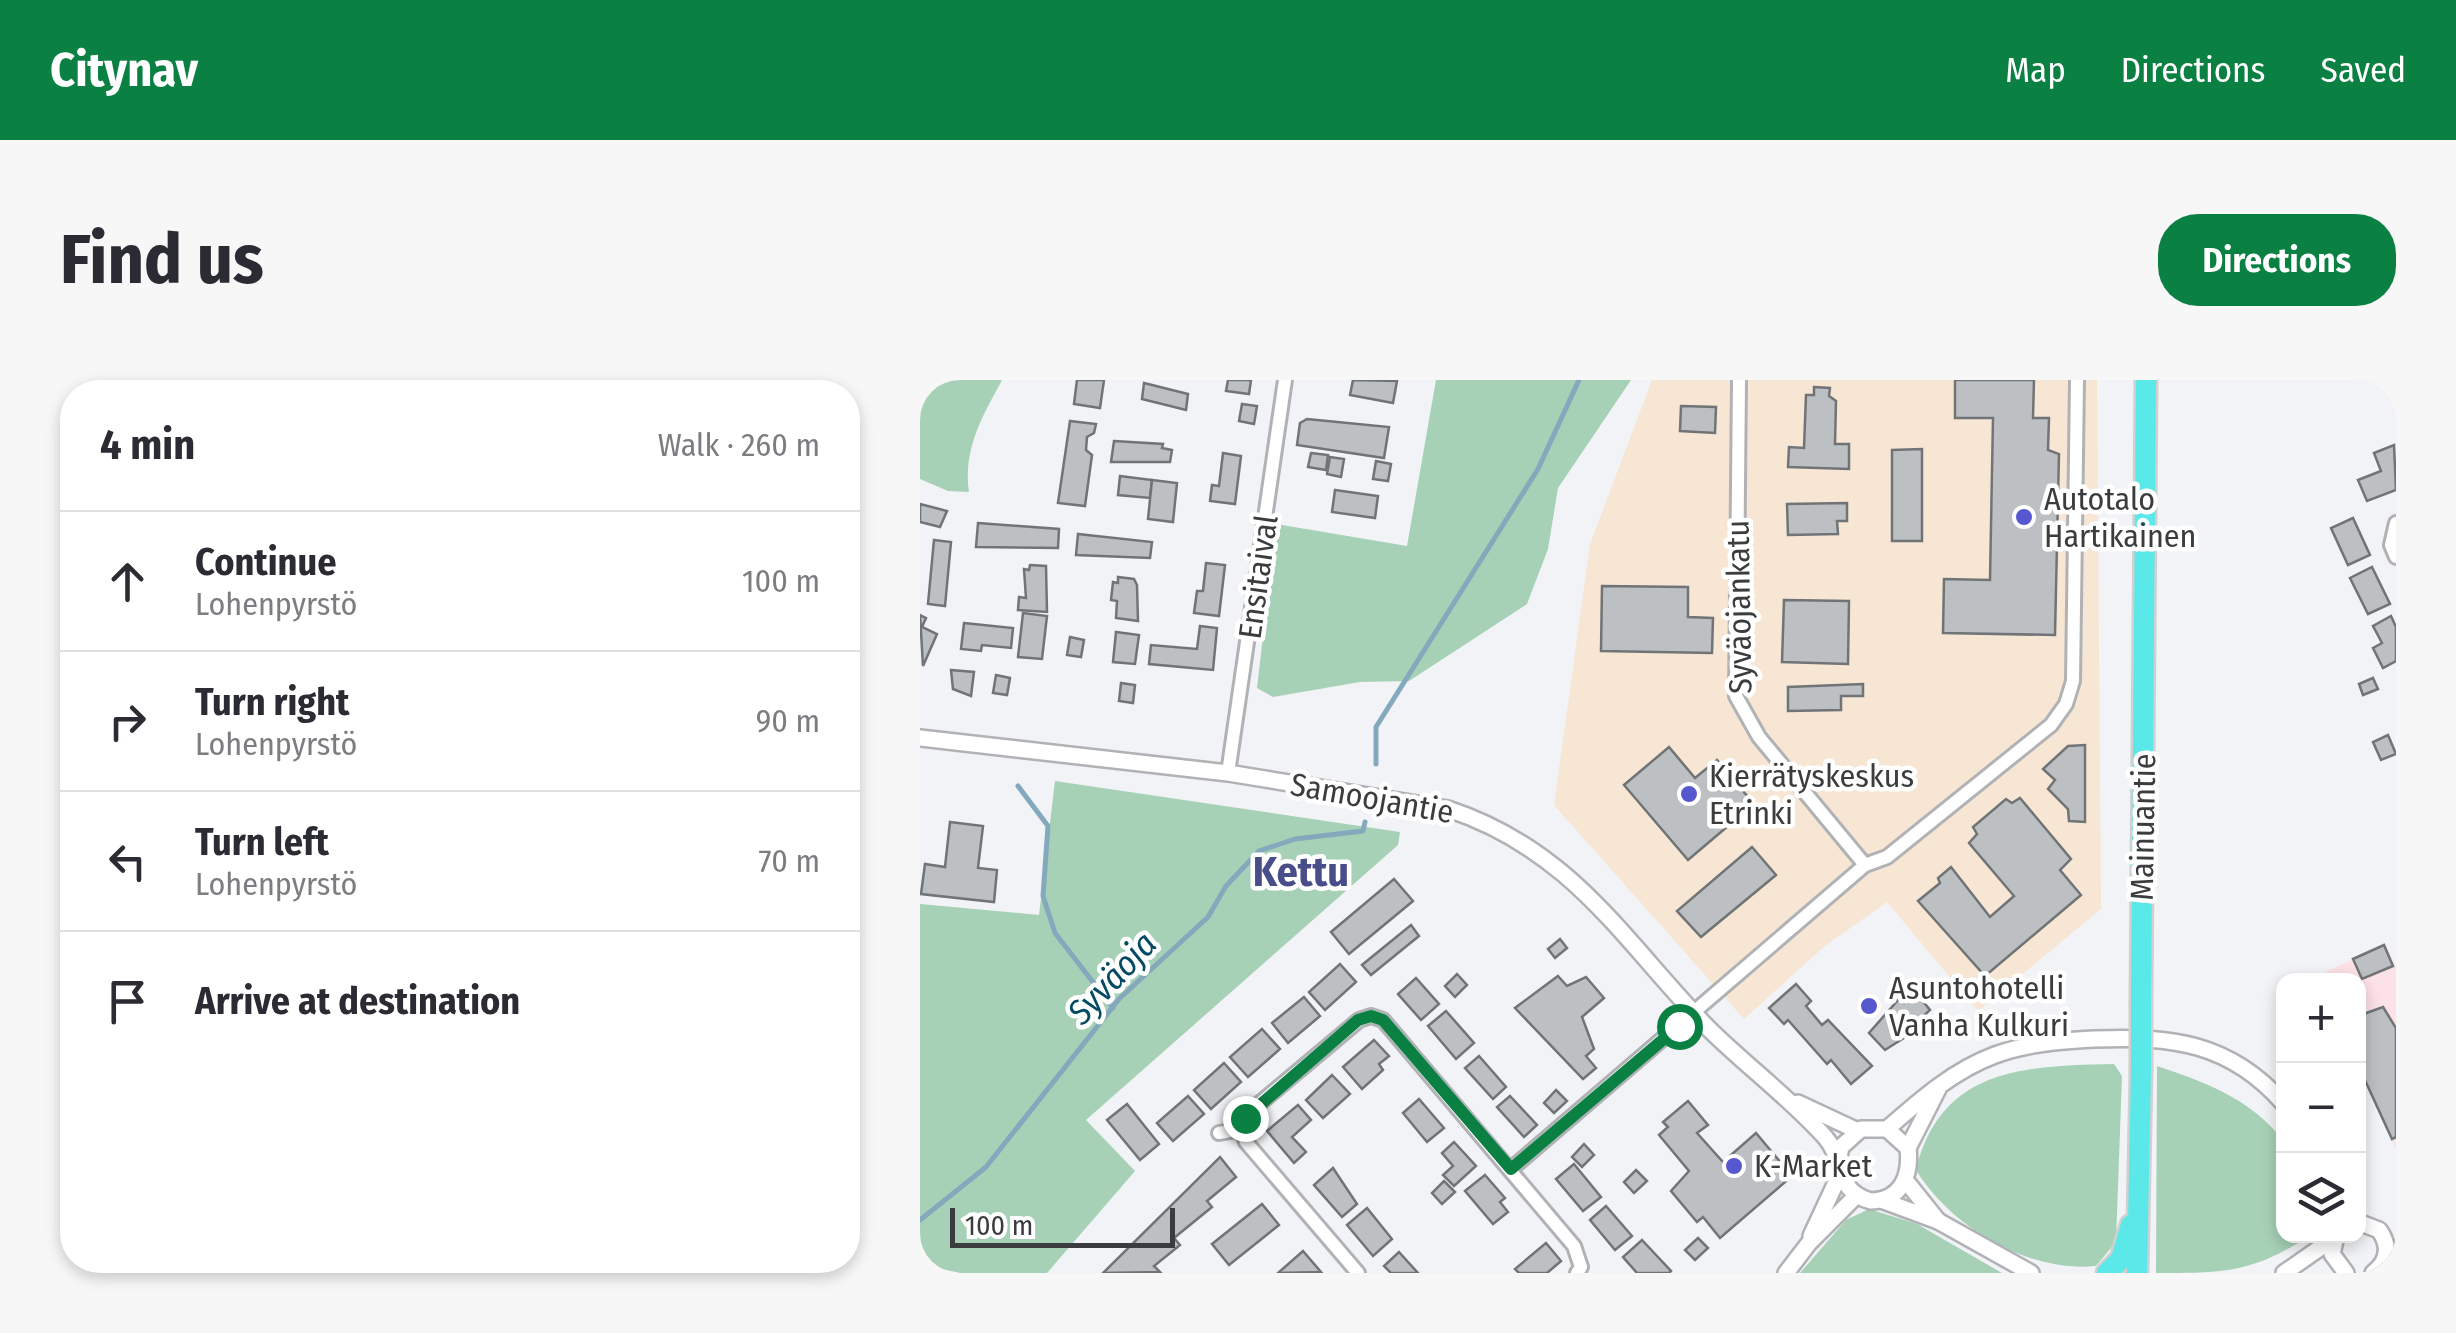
<!DOCTYPE html>
<html lang="en">
<head>
<meta charset="utf-8">
<style>
	:root { --surface:#fff; --page:#f7f7f7; --text:#2b2b33; --muted:#7c7c81; --line:#e1e1e2; --accent:#0b8043 }
	body { margin:0; font-family:"Fira Sans Condensed",sans-serif; background:var(--page); color:var(--text) }
	.controls { position:absolute; right:30px; bottom:30px; display:grid; overflow:hidden; border-radius:20px; box-shadow:0 5px 15px #0003 }
	.controls button { width:90px; height:90px; display:grid; place-items:center; padding:0; border:0; border-bottom:2px solid var(--line); background:var(--surface); color:var(--text); font:50px sans-serif }
	.scale { position:absolute; left:30px; bottom:25px; width:225px; box-sizing:border-box; padding-left:10px; border:5px solid #3b3c3d; border-top:0; font-size:28px; line-height:35px; white-space:nowrap; color:#3b3c3d; -webkit-text-stroke:8px #fff; paint-order:stroke }
	.stop { position:absolute; width:30px; height:30px; margin:-22px; border:8px solid #0b8043; border-radius:50%; background:#fff }
	.stop.end { background:#0b8043; border-color:#fff; box-shadow:0 2px 10px #0008 }
	.list { margin:0; padding:0; list-style:none }
	h2 { display:flex; justify-content:space-between; align-items:center; height:130px; margin:0; padding:0 40px; font-size:42px }
	h2 small { font-size:32px; font-weight:400; color:var(--muted) }
	.list li { display:grid; grid-template-columns:65px 1fr auto; gap:30px; align-items:center; box-sizing:border-box; height:140px; padding:0 40px; border-top:2px solid var(--line) }
	.list b { display:block; font-size:38px; white-space:nowrap }
	.list p { margin:0; font-size:32px; white-space:nowrap; color:var(--muted) }
	.list em { font-size:32px; font-style:normal; color:var(--muted) }
	.icon { flex:none; width:55px; height:55px; fill:none; stroke:currentColor; stroke-width:2; stroke-linecap:round; stroke-linejoin:round }
	.map { position:relative; flex:none; width:1476px; height:893px; overflow:hidden; border-radius:40px }
	header { display:flex; align-items:center; gap:60px; box-sizing:border-box; height:140px; padding:0 50px; background:var(--accent); color:#fff }
	header strong { font-size:48px }
	nav { display:flex; gap:55px; margin-inline-start:auto; font-size:35px }
	.intro { display:flex; align-items:center; justify-content:space-between; box-sizing:border-box; height:240px; padding:0 60px }
	h1 { margin:0; font-size:70px }
	.button { padding:25px 45px; border-radius:40px; background:var(--accent); color:#fff; font-size:35px; font-weight:700 }
	main { display:flex; gap:60px; padding:0 60px }
	aside { flex:1; background:var(--surface); border-radius:40px; box-shadow:0 5px 15px #0003 }
	.map>svg:first-child { display:block }
	.commercial { fill:#fce1e7 }
	.industrial { fill:#f7e6d4 }
	.green { fill:#a7d1b6 }
	.lines { fill:none; stroke-linecap:round; stroke-linejoin:round }
	.stream { stroke:#84a9bc; stroke-width:5 }
	.building { fill:#bdc0c3; stroke:#717476; stroke-width:2.5 }
	.minor-casing { stroke:#b0b2b5; stroke-width:18 }
	.tertiary-casing { stroke:#b0b2b5; stroke-width:20 }
	.trunk-casing { stroke:#d0d0d0; stroke-width:25 }
	.minor { stroke:#fff; stroke-width:12 }
	.tertiary { stroke:#fff; stroke-width:15 }
	.trunk { stroke:#5ae8e8; stroke-width:20 }
	.trunk-bridge-casing { stroke:#d0d0d0; stroke-width:25; stroke-linecap:butt }
	.trunk-bridge { stroke:#5ae8e8; stroke-width:20 }
	.route { stroke:#0b8043; stroke-width:12 }
	.poi-dot { fill:#5758d0; stroke:#fff; stroke-width:4 }
	.labels { text-anchor:middle; stroke-width:9; stroke-linejoin:round; paint-order:stroke }
	.poi-label { font-size:32px; fill:#3b3c3d; stroke:#fff; text-anchor:start }
	.street-label { font-size:32px; fill:#3b3c3d; stroke:#fff }
	.water-label { font-size:35px; font-style:italic; fill:#044a65; stroke:#fff }
	.district-label { font-size:42px; font-weight:bold; fill:#494e8b; stroke:#fff }
</style>
</head>
<body>
<header>
<strong>Citynav</strong>
<nav><a>Map</a><a>Directions</a><a>Saved</a></nav>
</header>
<div class="intro"><h1>Find us</h1><a class="button">Directions</a></div>
<main>
<aside>
<h2>4 min<small>Walk · 260 m</small></h2>
<ul class="list">
<li><svg class="icon" aria-label="ahead" viewBox="0 0 24 24"><path d="M12 20V5M6 11l6-6 6 6"/></svg><div><b>Continue</b><p>Lohenpyrstö</p></div><em>100 m</em></li>
<li><svg class="icon" aria-label="right" viewBox="0 0 24 24"><path d="M7 20v-9h11M14 6l5 5-5 5"/></svg><div><b>Turn right</b><p>Lohenpyrstö</p></div><em>90 m</em></li>
<li><svg class="icon" aria-label="left" viewBox="0 0 24 24"><path d="M17 20v-9H6M10 6l-5 5 5 5"/></svg><div><b>Turn left</b><p>Lohenpyrstö</p></div><em>70 m</em></li>
<li><svg class="icon" aria-label="arrive" viewBox="0 0 24 24"><path d="M6 21V4h12l-3 4 3 4H6"/></svg><div><b>Arrive at destination</b></div></li>
</ul>
</aside>
<div class="map">
<svg width="1476" height="893" viewBox="0 0 1476 893">
	<rect width="100%" height="100%" fill="#f1f3f6"/>
	<path class="commercial" d="M1465,564L1476,587V770L1439,685L1438,601L1399,600L1397,596Z"/>
	<path class="industrial" d="M732,0H1177L1181,529L1058,631L967,522L905,566L824,639L634,425L670,164Z"/>
	<g class="green">
		<path d="M0,0H82C62,37 43,69 49,112L28,111L0,99Z"/>
		<path d="M516,0H711L638,108L628,169L607,224L489,301L440,302L353,317L337,308L356,144L487,166Z"/>
		<path d="M135,401L480,452L478,465L166,740L215,791L127,893H40L0,884V524L119,535Z"/>
		<path d="M1194,684L1202,696L1196,862L1176,886C1108,893 1031,847 996,790C1021,687 1105,686 1194,684Z"/>
		<path d="M1237,686C1287,703 1329,718 1363,760L1364,856H1389C1333,893 1304,893 1236,893Z"/>
		<path d="M949,829L997,844L1082,893H880L926,840Z"/>
	</g>
	<g class="lines">
		<g class="stream">
			<path d="M456,384V347L618,89L659,0"/>
			<path d="M98,406L128,446L123,516L135,553L193,628"/>
			<path d="M0,840L66,787L199,619L288,537L306,506L339,471L375,459L443,451L445,442"/>
		</g>
	</g>
	<g class="building">
		<path d="M157,0H184L180,28L154,24Z"/>
		<path d="M308,0H331L329,14L306,11Z"/>
		<path d="M433,0L477,1L473,23L430,15Z"/>
		<path d="M1035,0H1114L1113,38H1129L1128,70L1139,74L1135,255L1023,253L1024,199L1070,200L1073,38H1035Z"/>
		<path d="M224,3L268,14L266,30L222,19Z"/>
		<path d="M894,7L910,8L909,16L916,21L915,64H929V89L868,87L869,67L884,68L886,15H894Z"/>
		<path d="M322,24L337,26L334,44L319,41Z"/>
		<path d="M761,26L796,27L795,53L760,51Z"/>
		<path d="M387,39L469,47L464,78L377,65L380,43Z"/>
		<path d="M150,41L176,44L174,53L167,57L166,70L172,75L165,126L138,123Z"/>
		<path d="M194,61L243,64L242,68L252,70L250,82H191Z"/>
		<path d="M1474,65L1476,110L1447,121L1438,100L1461,91L1454,73Z"/>
		<path d="M1002,69V161H972V70Z"/>
		<path d="M303,73L321,76L315,124L290,121L292,105L299,106Z"/>
		<path d="M391,73L408,75L406,90L388,87Z"/>
		<path d="M410,77L424,79L421,97L407,94Z"/>
		<path d="M456,81L471,84L468,101L453,99Z"/>
		<path d="M200,96L232,100L230,118L198,115Z"/>
		<path d="M232,100L257,103L253,142L228,139Z"/>
		<path d="M415,110L458,116L455,138L412,132Z"/>
		<path d="M927,123V141H917L918,154L868,155L867,124Z"/>
		<path d="M0,124L27,131L20,147L0,142Z"/>
		<path d="M1433,138L1450,175L1428,185L1411,148Z"/>
		<path d="M58,143L139,149L138,168L56,167Z"/>
		<path d="M158,154L232,162L230,178L156,175Z"/>
		<path d="M14,160L31,162L25,226L8,224Z"/>
		<path d="M286,183L305,185L299,236L274,233L277,211H283Z"/>
		<path d="M110,185L126,186L127,232L98,230L99,217L106,218L104,189L109,190Z"/>
		<path d="M1452,187L1470,224L1448,234L1430,198Z"/>
		<path d="M198,197L214,199L217,205L218,241L196,238L197,221L191,220L193,202L198,203Z"/>
		<path d="M682,206L768,207V237L793,238L792,273L681,271Z"/>
		<path d="M864,220L929,221L928,284L862,282Z"/>
		<path d="M103,233L127,236L122,279L98,277Z"/>
		<path d="M0,235L6,238L2,247L17,254L3,286Z"/>
		<path d="M1471,236L1476,247V281L1463,288L1453,268L1462,263L1453,246Z"/>
		<path d="M44,243L93,248L91,268L62,265L61,271L41,269Z"/>
		<path d="M280,246L297,248L293,290L229,284L231,265L277,269Z"/>
		<path d="M196,252L219,255L215,284L193,282Z"/>
		<path d="M150,257L164,260L161,277L147,275Z"/>
		<path d="M31,290L54,292L51,316L33,309Z"/>
		<path d="M76,295L90,298L87,315L73,313Z"/>
		<path d="M1453,298L1458,309L1443,315L1439,304Z"/>
		<path d="M201,303L215,305L213,323L199,321Z"/>
		<path d="M943,304V316H921V330L868,331V307Z"/>
		<path d="M1468,355L1476,374L1461,380L1453,362Z"/>
		<path d="M1165,365V442L1149,441L1148,429L1128,409L1135,400L1123,389L1148,366Z"/>
		<path d="M749,367L775,398L797,380L834,424L768,480L704,405Z"/>
		<path d="M1100,418L1151,479L1140,490L1161,515L1065,596L998,521L1020,503L1018,498L1031,487L1070,537L1094,516L1049,463L1057,454L1053,447L1086,419L1092,423Z"/>
		<path d="M30,442L63,446L58,488L77,490L74,522L1,514L5,484L25,487Z"/>
		<path d="M832,467L856,495L781,557L757,531Z"/>
		<path d="M474,499L493,521L429,574L411,552Z"/>
		<path d="M491,545L499,556L451,595L442,585Z"/>
		<path d="M640,559L647,568L635,578L628,569Z"/>
		<path d="M1464,565L1473,586L1442,599L1433,579Z"/>
		<path d="M420,584L436,602L405,630L389,612Z"/>
		<path d="M537,594L547,605L535,617L525,606Z"/>
		<path d="M638,596L647,606L666,597L684,618L662,637L674,669L666,676L676,688L663,699L595,628Z"/>
		<path d="M496,598L519,624L501,640L478,614Z"/>
		<path d="M876,604L891,621L886,626L902,645L908,640L952,686L931,704L911,680L907,684L868,640L864,644L849,628Z"/>
		<path d="M996,613L1010,630L999,640L1003,646L965,670L949,653L978,620L984,623Z"/>
		<path d="M384,617L400,636L368,663L352,643Z"/>
		<path d="M1463,627L1476,648V757L1472,759L1438,685V636Z"/>
		<path d="M526,631L554,663L536,679L508,646Z"/>
		<path d="M342,649L360,669L328,697L310,677Z"/>
		<path d="M454,660L469,676L459,684L463,690L442,709L423,687Z"/>
		<path d="M559,676L586,707L573,719L545,688Z"/>
		<path d="M304,683L321,702L291,729L274,710Z"/>
		<path d="M412,695L430,714L403,738L386,720Z"/>
		<path d="M636,710L647,721L634,733L624,723Z"/>
		<path d="M268,716L284,734L253,761L237,743Z"/>
		<path d="M590,716L617,745L604,757L577,727Z"/>
		<path d="M499,719L524,748L507,762L483,733Z"/>
		<path d="M768,721L788,745L777,753L803,782L836,753L872,796L800,858L783,837L777,842L751,811L769,791L739,755L748,747L743,742Z"/>
		<path d="M207,724L239,764L220,780L187,740Z"/>
		<path d="M378,725L391,740L372,757L386,772L374,783L347,751Z"/>
		<path d="M534,762L556,786L534,806L523,795L533,786L522,773Z"/>
		<path d="M664,764L674,775L662,787L652,777Z"/>
		<path d="M300,777L316,797L287,821L292,827L254,858L260,865L234,886L240,892L183,893Z"/>
		<path d="M654,784L681,817L663,831L636,799Z"/>
		<path d="M413,788L437,824L422,837L394,805Z"/>
		<path d="M716,790L727,801L714,813L704,802Z"/>
		<path d="M565,795L585,818L580,822L588,832L573,844L545,811Z"/>
		<path d="M524,801L535,812L522,824L512,813Z"/>
		<path d="M342,824L359,845L309,885L292,864Z"/>
		<path d="M686,826L712,856L695,870L670,840Z"/>
		<path d="M447,828L472,859L453,876L427,845Z"/>
		<path d="M778,858L788,868L775,880L765,870Z"/>
		<path d="M722,860L751,891L749,893H717L703,877Z"/>
		<path d="M626,863L641,881L627,893H599L595,889Z"/>
		<path d="M383,871L401,892L358,893Z"/>
		<path d="M479,872L498,893H471L464,886Z"/>
	</g>
	<g class="lines">
		<g class="minor-casing">
			<g id="minor">
				<path d="M1476,143L1471,165L1476,177"/>
				<path d="M308,393L365,0"/>
				<path d="M945,485L967,477L1131,345L1146,324L1153,301L1157,0"/>
				<path d="M299,753L321,749"/>
				<path d="M591,789L945,485L839,357L816,316L819,0"/>
				<path d="M438,893L326,762L321,749L333,729L439,640L451,636L463,640L654,866L661,887L657,893"/>
			</g>
		</g>
		<g class="tertiary-casing">
			<g id="tertiary">
				<path d="M0,358L308,393L528,429C652,470 702,559 787,647C825,685 869,717 905,757C926,781 914,811 951,821C982,820 991,795 988,768L967,749H941L921,767L917,787"/>
				<path d="M878,723L938,751"/>
				<path d="M967,749C1000,720 1034,690 1075,675C1107,663 1141,661 1174,659C1251,656 1310,662 1364,724"/>
				<path d="M988,768L1018,709"/>
				<path d="M986,801L1018,841"/>
				<path d="M961,820L1018,841L1111,893"/>
				<path d="M1438,842L1459,850C1470,865 1469,881 1453,893"/>
				<path d="M891,856L919,796"/>
				<path d="M1416,856L1412,874L1426,893"/>
				<path d="M866,893L889,863L936,816"/>
				<path d="M1364,893L1414,858"/>
			</g>
		</g>
		<g class="trunk-casing">
			<g id="trunk">
				<path d="M1221,622L1226,0"/>
				<path d="M1187,893L1201,879L1211,845"/>
				<path d="M1217,893L1221,692"/>
			</g>
		</g>
		<use href="#minor" class="minor"/>
		<use href="#tertiary" class="tertiary"/>
		<use href="#trunk" class="trunk"/>
		<g class="trunk-bridge-casing">
			<path id="trunk-bridge" d="M1221,692V622"/>
		</g>
		<use href="#trunk-bridge" class="trunk-bridge"/>
	</g>
	<g class="lines">
		<path class="route" d="M325,738L438,640L451,636L463,640L591,789L759,646"/>
	</g>
	<g class="poi-dot">
		<circle cx="1104" cy="137" r="10"/>
		<circle cx="769" cy="414" r="10"/>
		<circle cx="949" cy="626" r="10"/>
		<circle cx="814" cy="786" r="10"/>
	</g>
	<g class="labels">
		<g class="poi-label">
			<text x="1124" y="130">Autotalo<tspan x="1124" dy="37">Hartikainen</tspan></text>
			<text x="789" y="407">Kierrätyskeskus<tspan x="789" dy="37">Etrinki</tspan></text>
			<text x="969" y="619">Asuntohotelli<tspan x="969" dy="37">Vanha Kulkuri</tspan></text>
			<text x="834" y="797">K-Market</text>
		</g>
		<g class="street-label">
			<text transform="translate(338 197) rotate(-82)" y="11">Ensitaival</text>
			<text transform="translate(819 227) rotate(-91)" y="11">Syväojankatu</text>
			<text transform="translate(452 418) rotate(10)" y="11">Samoojantie</text>
			<text transform="translate(1223 447) rotate(-89)" y="11">Mainuantie</text>
		</g>
		<g class="water-label">
			<text transform="translate(192 598) rotate(-47)" y="12">Syväoja</text>
		</g>
		<g class="district-label">
			<text x="381" y="506">Kettu</text>
		</g>
	</g>
</svg>
<div class="controls">
<button>+</button>
<button>−</button>
<button><svg class="icon" aria-label="layers" viewBox="0 0 24 24"><path d="M12 4l9 5-9 5-9-5zM3 14l9 5 9-5"/></svg></button>
</div>
<div class="scale">100 m</div>
<div class="stop" style="left:759px;top:646px"></div>
<div class="stop end" style="left:325px;top:738px"></div>
</div>
</main>
</body>
</html>
